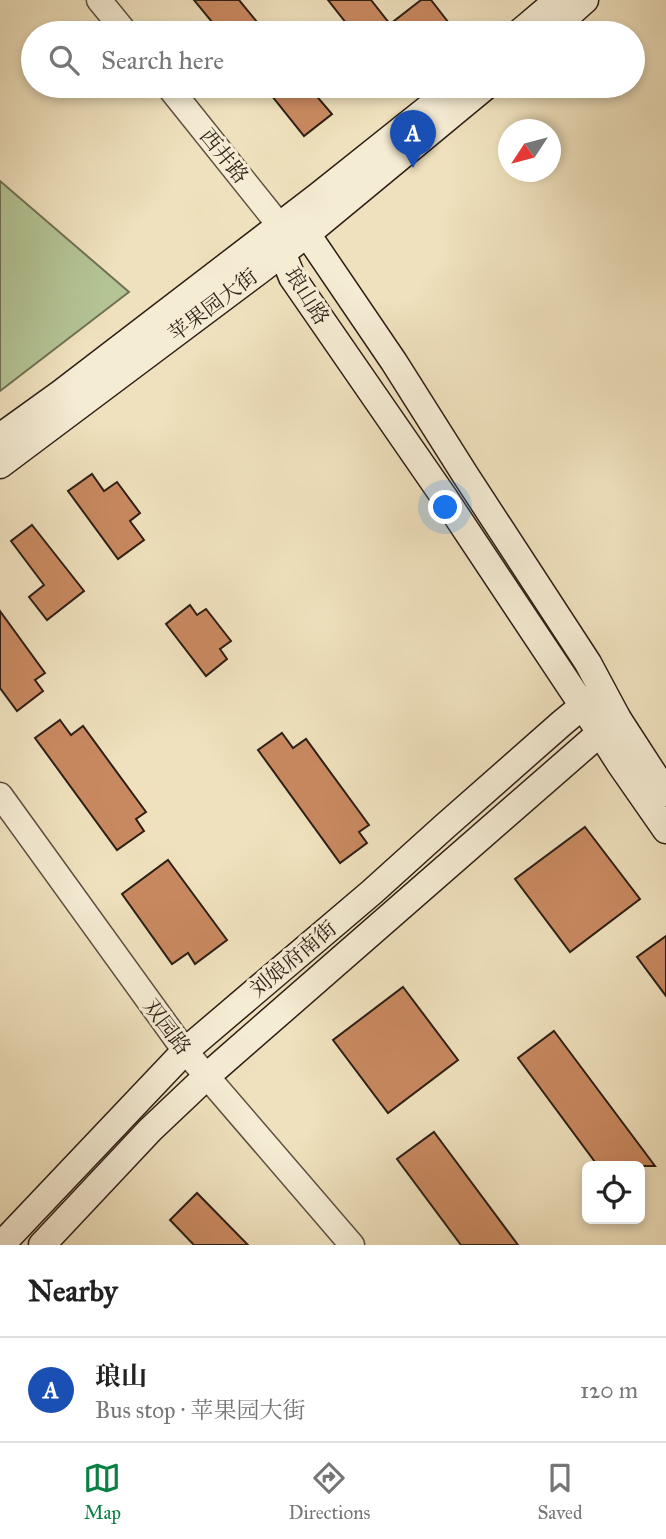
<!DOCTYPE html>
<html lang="en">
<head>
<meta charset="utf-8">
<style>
	:root { --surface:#fff; --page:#f2f2f2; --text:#222; --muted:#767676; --line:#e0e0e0; --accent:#0b8043 }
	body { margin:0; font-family:"IM FELL Great Primer","Noto Serif SC",serif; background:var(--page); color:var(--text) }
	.controls { position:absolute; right:21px; bottom:21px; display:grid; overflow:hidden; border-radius:10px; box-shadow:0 4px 10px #0003 }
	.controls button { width:63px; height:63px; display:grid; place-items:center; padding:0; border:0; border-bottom:2px solid var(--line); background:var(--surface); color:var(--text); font:35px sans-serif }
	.compass { position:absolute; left:498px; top:119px; width:63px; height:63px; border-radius:50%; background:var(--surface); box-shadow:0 4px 10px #0003; rotate:234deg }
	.you { position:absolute; left:446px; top:508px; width:24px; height:24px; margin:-18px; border:5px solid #fff; border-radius:50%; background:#1a73e8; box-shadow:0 0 0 10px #1a73e833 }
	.badge { display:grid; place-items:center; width:46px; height:46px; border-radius:50%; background:var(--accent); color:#fff; font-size:23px; font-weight:700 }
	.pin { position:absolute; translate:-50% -58px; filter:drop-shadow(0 2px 4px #0008) }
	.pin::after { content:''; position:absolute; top:37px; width:24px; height:21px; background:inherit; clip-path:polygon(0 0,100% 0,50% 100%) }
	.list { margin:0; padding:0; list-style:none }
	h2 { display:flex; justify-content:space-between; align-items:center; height:91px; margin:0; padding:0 28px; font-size:30px }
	h2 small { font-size:23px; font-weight:400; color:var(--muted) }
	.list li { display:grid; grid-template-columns:46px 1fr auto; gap:21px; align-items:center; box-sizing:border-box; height:105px; padding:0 28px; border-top:2px solid var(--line) }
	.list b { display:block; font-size:26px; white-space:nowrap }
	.list p { margin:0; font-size:23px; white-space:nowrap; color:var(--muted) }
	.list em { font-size:23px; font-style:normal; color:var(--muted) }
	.icon { flex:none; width:38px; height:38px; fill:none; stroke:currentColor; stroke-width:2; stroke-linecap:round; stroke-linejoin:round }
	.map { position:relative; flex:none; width:666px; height:1245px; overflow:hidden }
	.search { position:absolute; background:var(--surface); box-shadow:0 4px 10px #0003; left:21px; right:21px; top:21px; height:77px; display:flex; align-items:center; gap:18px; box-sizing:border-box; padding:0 24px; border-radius:38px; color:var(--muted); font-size:26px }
	.sheet { height:196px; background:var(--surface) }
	nav { display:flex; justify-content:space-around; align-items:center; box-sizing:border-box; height:98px; border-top:2px solid var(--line); background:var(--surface); font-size:19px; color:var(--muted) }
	nav a { display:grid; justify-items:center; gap:4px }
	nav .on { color:var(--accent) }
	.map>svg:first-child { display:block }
	.green { fill:#b4c495; stroke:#707155; stroke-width:2 }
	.building { fill:#c98960; stroke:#2d1e15; stroke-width:2 }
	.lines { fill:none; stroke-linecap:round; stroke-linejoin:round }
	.tertiary-casing { stroke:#5e4f3f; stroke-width:27 }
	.secondary-casing { stroke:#2d1e15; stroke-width:29 }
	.tertiary { stroke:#f5ecd4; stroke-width:24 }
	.secondary { stroke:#f5ecd4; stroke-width:26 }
	.labels { text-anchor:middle; stroke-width:6; stroke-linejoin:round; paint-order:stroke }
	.street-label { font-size:21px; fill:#2d1e15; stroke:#f5ecd4 }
</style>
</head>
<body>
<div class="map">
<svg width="666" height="1245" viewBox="0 0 666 1245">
	<rect width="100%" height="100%" fill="#efe1bd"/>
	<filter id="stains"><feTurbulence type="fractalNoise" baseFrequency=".00286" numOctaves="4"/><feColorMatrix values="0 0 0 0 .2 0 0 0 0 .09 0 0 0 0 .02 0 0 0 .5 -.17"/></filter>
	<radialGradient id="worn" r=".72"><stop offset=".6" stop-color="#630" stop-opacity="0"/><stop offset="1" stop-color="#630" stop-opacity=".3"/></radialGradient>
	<path class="green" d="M0,181L129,292L0,391Z"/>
	<g class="building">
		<path d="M194,0H239L266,33H221Z"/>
		<path d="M328,0H371L390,24L421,0H431L452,27L444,33H354Z"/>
		<path d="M264,86H308L332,114L304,136Z"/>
		<path d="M92,474L104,491L117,482L140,513L130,521L144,540L118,559L68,491Z"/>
		<path d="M32,525L84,591L47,620L29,597L44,585L11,541Z"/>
		<path d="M190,605L197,615L206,609L231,641L220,649L227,659L206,676L166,624Z"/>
		<path d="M0,611L45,673L35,680L43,691L17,711L0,688Z"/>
		<path d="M60,720L71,735L83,726L146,812L136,819L144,831L117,850L35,738Z"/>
		<path d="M282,733L293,748L306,739L369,825L359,832L367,843L340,863L258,750Z"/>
		<path d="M585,827L640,899L570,952L515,879Z"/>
		<path d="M168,860L227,940L195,964L188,953L172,964L122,894Z"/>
		<path d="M666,936V996L637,957Z"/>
		<path d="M403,987L458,1060L388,1113L333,1040Z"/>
		<path d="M554,1031L655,1166H598L518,1058Z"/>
		<path d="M434,1132L518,1245H461L397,1159Z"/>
		<path d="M197,1193L248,1245H194L170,1220Z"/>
	</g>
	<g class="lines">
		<g class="tertiary-casing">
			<g id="tertiary">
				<path d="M99,0L126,33"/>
				<path d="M168,86L280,226"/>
				<path d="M0,795L185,1051L352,1245"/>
			</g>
		</g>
		<g class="secondary-casing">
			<g id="secondary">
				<path d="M519,33L558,0"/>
				<path d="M548,33L585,0"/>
				<path d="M280,226L282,252L292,277L444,497L583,706L620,764L666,830"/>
				<path d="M280,226L307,234L394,362L466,476L588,663L618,719L666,793"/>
				<path d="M0,437L61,393L318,196L456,86"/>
				<path d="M0,465L259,271L307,234L486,86"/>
				<path d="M1,1245L185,1051L372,892L444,827L562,723L602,690"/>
				<path d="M42,1245L150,1130L206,1077L600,733L618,719"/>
			</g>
		</g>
		<use href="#tertiary" class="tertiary"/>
		<use href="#secondary" class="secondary"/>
	</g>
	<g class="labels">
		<g class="street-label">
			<text transform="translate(224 156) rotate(51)" y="7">西井路</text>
			<text transform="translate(307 296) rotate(58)" y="7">琅山路</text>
			<text transform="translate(213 305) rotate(-37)" y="7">苹果园大街</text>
			<text transform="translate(293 959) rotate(-40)" y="7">刘娘府南街</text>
			<text transform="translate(167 1027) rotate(53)" y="7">双园路</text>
		</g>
	</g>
	<rect width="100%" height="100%" filter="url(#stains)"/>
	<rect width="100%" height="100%" fill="url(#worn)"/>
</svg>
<div class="controls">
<button><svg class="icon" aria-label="locate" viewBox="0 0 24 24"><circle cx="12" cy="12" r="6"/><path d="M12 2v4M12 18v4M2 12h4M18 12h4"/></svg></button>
</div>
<svg class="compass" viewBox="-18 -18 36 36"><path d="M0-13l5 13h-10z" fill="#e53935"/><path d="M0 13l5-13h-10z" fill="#767676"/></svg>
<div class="you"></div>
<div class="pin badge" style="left:413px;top:168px;background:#1a4fb4">A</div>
<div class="search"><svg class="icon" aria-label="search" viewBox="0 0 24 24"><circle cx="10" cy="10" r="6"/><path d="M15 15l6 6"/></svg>Search here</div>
</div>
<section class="sheet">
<h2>Nearby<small></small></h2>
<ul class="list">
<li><span class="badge" style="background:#1a4fb4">A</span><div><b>琅山</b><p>Bus stop · 苹果园大街</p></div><em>120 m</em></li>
</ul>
</section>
<nav>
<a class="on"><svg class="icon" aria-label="map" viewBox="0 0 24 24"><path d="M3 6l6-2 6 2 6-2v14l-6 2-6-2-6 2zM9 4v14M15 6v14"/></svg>Map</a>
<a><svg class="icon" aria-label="directions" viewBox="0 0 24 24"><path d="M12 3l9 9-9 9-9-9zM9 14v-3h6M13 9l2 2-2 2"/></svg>Directions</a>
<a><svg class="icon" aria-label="saved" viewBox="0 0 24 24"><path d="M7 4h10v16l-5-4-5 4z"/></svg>Saved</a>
</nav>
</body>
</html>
